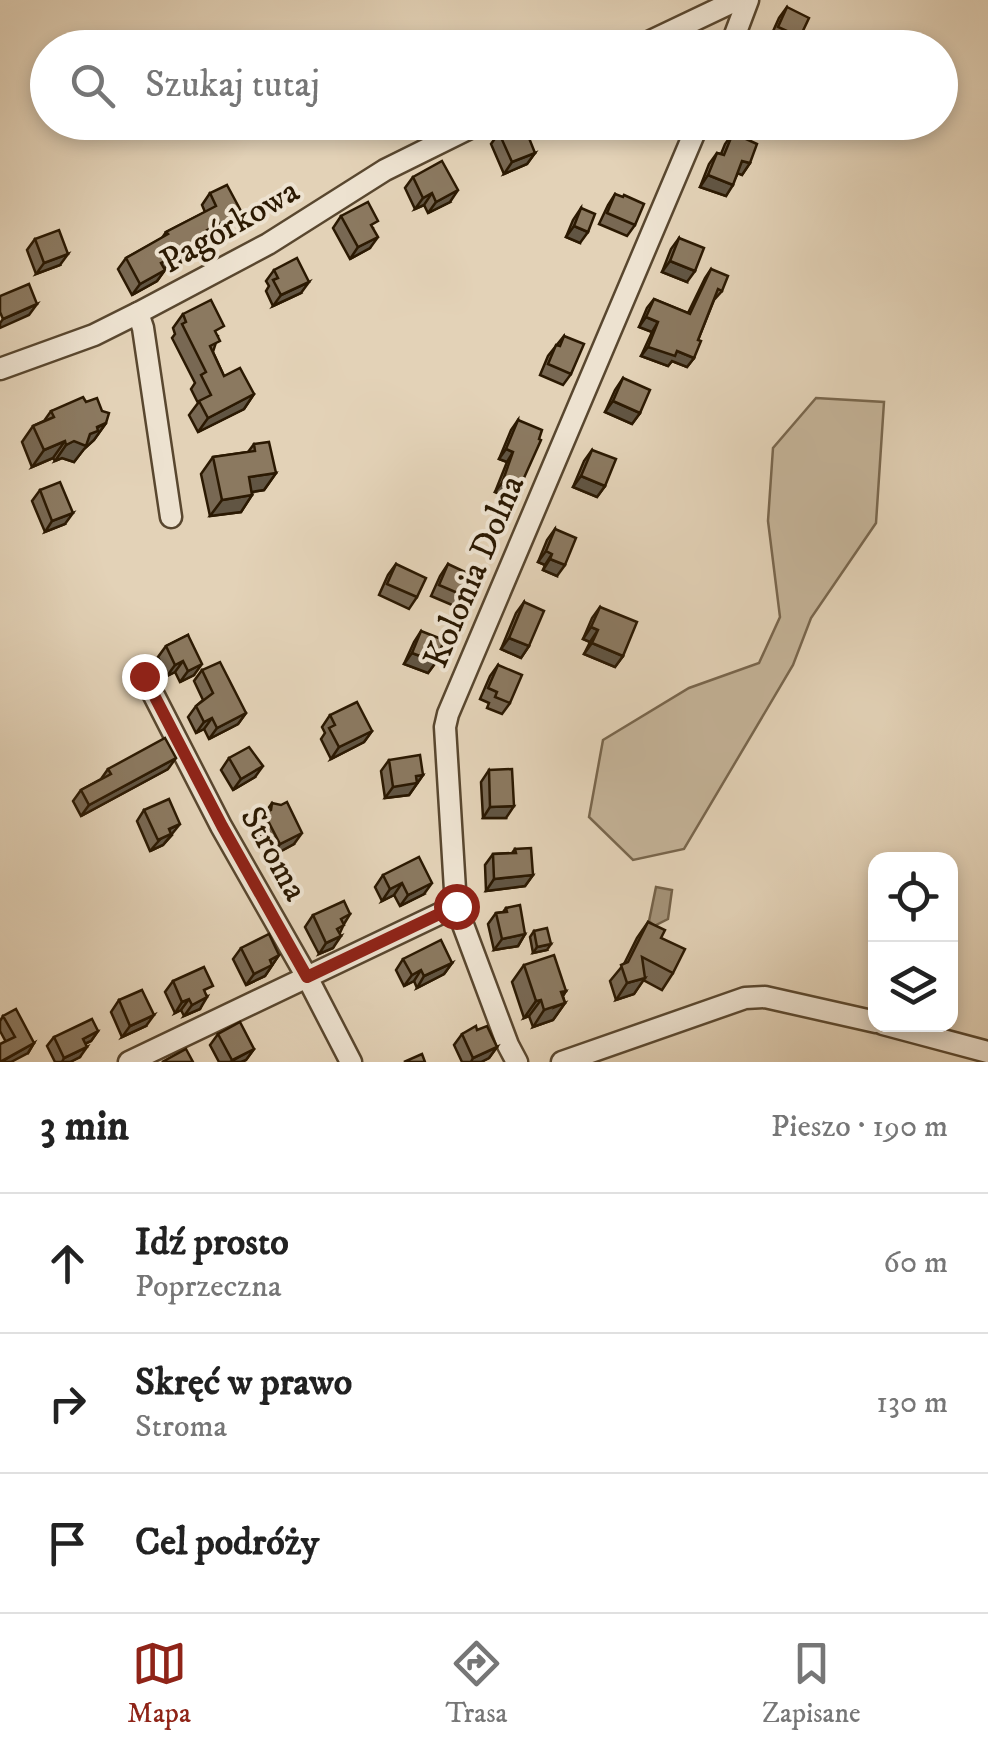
<!DOCTYPE html>
<html lang="pl">
<head>
<meta charset="utf-8">
<style>
	:root { --surface:#fff; --page:#f2f2f2; --text:#222; --muted:#767676; --line:#e0e0e0; --accent:#8f2418 }
	body { margin:0; font-family:"IM FELL DW Pica",serif; background:var(--page); color:var(--text) }
	.controls { position:absolute; right:30px; bottom:30px; display:grid; overflow:hidden; border-radius:20px; box-shadow:0 5px 15px #0003 }
	.controls button { width:90px; height:90px; display:grid; place-items:center; padding:0; border:0; border-bottom:2px solid var(--line); background:var(--surface); color:var(--text); font:50px sans-serif }
	.stop { position:absolute; width:30px; height:30px; margin:-22px; border:8px solid #8f2418; border-radius:50%; background:#fff }
	.stop.end { background:#8f2418; border-color:#fff; box-shadow:0 2px 10px #0008 }
	.list { margin:0; padding:0; list-style:none }
	h2 { display:flex; justify-content:space-between; align-items:center; height:130px; margin:0; padding:0 40px; font-size:42px }
	h2 small { font-size:32px; font-weight:400; color:var(--muted) }
	.list li { display:grid; grid-template-columns:65px 1fr auto; gap:30px; align-items:center; box-sizing:border-box; height:140px; padding:0 40px; border-top:2px solid var(--line) }
	.list b { display:block; font-size:38px; white-space:nowrap }
	.list p { margin:0; font-size:32px; white-space:nowrap; color:var(--muted) }
	.list em { font-size:32px; font-style:normal; color:var(--muted) }
	.icon { flex:none; width:55px; height:55px; fill:none; stroke:currentColor; stroke-width:2; stroke-linecap:round; stroke-linejoin:round }
	.map { position:relative; flex:none; width:988px; height:1062px; overflow:hidden }
	.search { position:absolute; background:var(--surface); box-shadow:0 5px 15px #0003; left:30px; right:30px; top:30px; height:110px; display:flex; align-items:center; gap:25px; box-sizing:border-box; padding:0 35px; border-radius:55px; color:var(--muted); font-size:38px }
	.sheet { height:550px; background:var(--surface) }
	nav { display:flex; justify-content:space-around; align-items:center; box-sizing:border-box; height:140px; border-top:2px solid var(--line); background:var(--surface); font-size:28px; color:var(--muted) }
	nav a { display:grid; justify-items:center; gap:5px }
	nav .on { color:var(--accent) }
	.map>svg:first-child { display:block }
	.green { fill:#c4b398; stroke:#78664d; stroke-width:2.5 }
	.water { fill:#a49379; stroke:#746249; stroke-width:2.5 }
	.lines { fill:none; stroke-linecap:round; stroke-linejoin:round }
	.minor-casing { stroke:#59472f; stroke-width:25 }
	.minor { stroke:#ede2d0; stroke-width:20 }
	.wall { fill:#786853; stroke:#2b1902; stroke-width:2.5 }
	.shaded-wall { fill:#615543; stroke:#2b1902; stroke-width:2.5 }
	.building { fill:#8b7960; stroke:#2b1902; stroke-width:2.5 }
	.route { stroke:#8f2418; stroke-width:12 }
	.labels { text-anchor:middle; stroke-width:8; stroke-linejoin:round; paint-order:stroke }
	.street-label { font-size:35px; fill:#2b1902; stroke:#ede2d0 }
</style>
</head>
<body>
<div class="map">
<svg width="988" height="1062" viewBox="0 0 988 1062">
	<rect width="100%" height="100%" fill="#e3d2b7"/>
	<filter id="stains"><feTurbulence type="fractalNoise" baseFrequency=".002" numOctaves="4"/><feColorMatrix values="0 0 0 0 .2 0 0 0 0 .09 0 0 0 0 .02 0 0 0 .5 -.17"/></filter>
	<radialGradient id="worn" r=".72"><stop offset=".6" stop-color="#630" stop-opacity="0"/><stop offset="1" stop-color="#630" stop-opacity=".3"/></radialGradient>
	<path class="green" d="M816,398L884,402L876,523L811,618L793,665L684,849L633,860L589,817L603,740L689,688L759,663L780,617L768,521L773,448Z"/>
	<path class="water" d="M656,887L672,890L668,919L654,926L649,921Z"/>
	<g class="lines">
		<g class="minor-casing">
			<g id="minor">
				<path d="M636,48L737,0"/>
				<path d="M730,48L748,0"/>
				<path d="M138,313L143,328L171,517"/>
				<path d="M0,369L94,335L138,313L268,244L385,170L482,122"/>
				<path d="M144,676L221,826L307,977L351,1062"/>
				<path d="M883,1024L988,1052"/>
				<path d="M129,1062L456,906"/>
				<path d="M517,1062L508,1045L456,906L445,727L448,714L699,122"/>
				<path d="M562,1062L745,998L765,997L876,1022"/>
			</g>
		</g>
		<use href="#minor" class="minor"/>
	</g>
	<g class="wall">
		<path d="M787,7L800,37L793,48H790L770,38L779,18Z"/>
		<path d="M372,122H410L381,138Z"/>
		<path d="M499,133L535,153L527,164L504,174L491,144Z"/>
		<path d="M733,133L750,163L742,175L738,173L726,196L700,187L709,164L717,153L721,154L725,144Z"/>
		<path d="M413,177L450,202L428,213L424,205L415,209L405,188Z"/>
		<path d="M210,193L242,213L234,225L210,236L211,240L203,251L180,263L179,260L164,268L165,270L157,281L132,295L118,269L126,258L162,238L166,232L205,212L202,205Z"/>
		<path d="M615,194L635,225L627,236L599,224L608,205Z"/>
		<path d="M581,208L580,243L566,237L573,220Z"/>
		<path d="M341,216L373,228L370,248L350,259L333,228Z"/>
		<path d="M679,238L687,282L662,272L671,249Z"/>
		<path d="M35,239L60,265L36,274L27,250Z"/>
		<path d="M711,269L722,291L714,300L698,340L694,358L687,367L672,361L668,366L641,356L652,332L639,327L647,308L654,299L688,313L705,278Z"/>
		<path d="M274,270L301,293L273,306L266,291L269,286L266,281Z"/>
		<path d="M183,314L218,336L213,352L224,376L254,394L244,409L198,432L189,415L198,403L191,389L195,383L172,338L175,334L173,328Z"/>
		<path d="M564,336L571,374L563,385L540,375L548,356Z"/>
		<path d="M623,378L640,413L632,424L605,412L615,390Z"/>
		<path d="M86,402L106,423L94,440L84,449L74,462L62,458L55,461L53,458L32,467L22,442L33,426L44,421L51,411Z"/>
		<path d="M518,420L512,499L495,492L507,462L499,459L511,430Z"/>
		<path d="M254,444L276,473L264,490L252,492V495L241,512L210,516L201,474L213,457L248,452Z"/>
		<path d="M592,450L605,486L597,497L573,487L584,461Z"/>
		<path d="M40,490L65,524L45,532L32,501Z"/>
		<path d="M555,529L557,576L543,570L545,565L538,562L547,540Z"/>
		<path d="M396,564L417,597L409,609L379,595L388,575Z"/>
		<path d="M448,564L474,600L466,611L431,596L440,576Z"/>
		<path d="M524,602L529,646L521,658L501,649L516,613Z"/>
		<path d="M600,607L623,656L615,667L584,654L590,642L583,639L592,618Z"/>
		<path d="M421,631L436,662L428,673L404,664L414,642Z"/>
		<path d="M188,635L194,675L180,682L175,672L167,676L158,657L166,646Z"/>
		<path d="M498,665L510,703L502,714L487,708L489,703L480,699L490,676Z"/>
		<path d="M202,670L246,713L238,724L209,739L204,729L196,733L188,717L196,706L203,700L194,681Z"/>
		<path d="M330,715L372,731L364,742L331,759L321,739L325,733L322,727Z"/>
		<path d="M229,758L255,777L233,790L221,770Z"/>
		<path d="M389,760L423,775L409,795L385,798L381,771Z"/>
		<path d="M108,769H168L81,816L73,801L81,790L101,779Z"/>
		<path d="M489,770L506,818H483L481,782Z"/>
		<path d="M272,803L294,844L272,856L256,825Z"/>
		<path d="M144,810L172,835L163,845L150,851L137,821Z"/>
		<path d="M515,849L533,875L525,886L486,891L485,865L493,854L512,853Z"/>
		<path d="M383,875L424,894L400,906L394,895L382,901L375,887Z"/>
		<path d="M506,908L525,934L518,946L494,950L488,924L496,913L503,912Z"/>
		<path d="M350,914L344,924L333,948L319,954L305,927L313,915Z"/>
		<path d="M648,922L661,938L673,973L662,990L643,980L634,994L616,1000L610,981L624,964L637,938Z"/>
		<path d="M534,931L547,950L533,953L530,937Z"/>
		<path d="M241,948L279,955L265,976L246,985L233,959Z"/>
		<path d="M403,959L452,963L444,974L417,988L414,981L404,986L396,970Z"/>
		<path d="M524,965L566,991L563,996L565,1003L553,1020L533,1027L529,1016L524,1018L512,982Z"/>
		<path d="M173,981L206,995L200,1009L184,1016L181,1010L175,1013L165,992Z"/>
		<path d="M119,1000L146,1026L122,1037L111,1012Z"/>
		<path d="M3,1016L34,1043L28,1053L6,1042L0,1031V1021Z"/>
		<path d="M477,1030L497,1047L489,1058L481,1062H462L454,1045L462,1034Z"/>
		<path d="M98,1031L91,1041L85,1044L80,1057L70,1062H55L47,1046L54,1037Z"/>
		<path d="M218,1034L254,1049L246,1060L241,1062H219L210,1045Z"/>
	</g>
	<g class="shaded-wall">
		<path d="M397,122H410L381,138L389,127Z"/>
		<path d="M535,153L527,164L504,174L512,162Z"/>
		<path d="M742,161L750,163L742,175L734,172Z"/>
		<path d="M708,175L733,185L726,196L700,187Z"/>
		<path d="M458,190L450,202L428,213L436,202Z"/>
		<path d="M432,193L424,205L415,209L423,198Z"/>
		<path d="M242,213L234,225L199,242L207,230Z"/>
		<path d="M574,226L588,232L580,243L566,237Z"/>
		<path d="M378,237L370,248L350,259L358,247Z"/>
		<path d="M211,240L203,251L180,263L188,252Z"/>
		<path d="M187,249L179,260L153,274L161,263Z"/>
		<path d="M68,254L60,265L36,274L44,263Z"/>
		<path d="M670,261L695,271L687,282L662,272Z"/>
		<path d="M165,270L157,281L132,295L140,284Z"/>
		<path d="M309,282L301,293L273,306L281,295Z"/>
		<path d="M37,304L29,315L0,328V323L3,319Z"/>
		<path d="M646,317L658,322L652,332L639,327Z"/>
		<path d="M648,347L677,351L694,358L687,367L672,361L668,366L641,356Z"/>
		<path d="M254,394L244,409L198,432L208,418Z"/>
		<path d="M613,401L640,413L632,424L605,412Z"/>
		<path d="M106,423L94,440L84,449L74,462L62,458L55,461L66,445Z"/>
		<path d="M65,441L53,458L32,467L44,450Z"/>
		<path d="M506,449L513,452L507,462L499,459Z"/>
		<path d="M276,473L264,490L238,494L249,477Z"/>
		<path d="M581,476L605,486L597,497L573,487Z"/>
		<path d="M502,483L519,489L512,499L495,492Z"/>
		<path d="M252,495L241,512L210,516L222,500Z"/>
		<path d="M73,513L65,524L45,532L52,521Z"/>
		<path d="M546,551L552,554L545,565L538,562Z"/>
		<path d="M550,559L565,565L557,576L543,570Z"/>
		<path d="M591,627L598,630L590,642L583,639Z"/>
		<path d="M509,638L529,646L521,658L501,649Z"/>
		<path d="M592,643L623,656L615,667L584,654Z"/>
		<path d="M412,653L436,662L428,673L404,664Z"/>
		<path d="M183,661L175,672L167,676L175,665Z"/>
		<path d="M202,664L194,675L180,682L188,671Z"/>
		<path d="M246,713L238,724L209,739L217,728Z"/>
		<path d="M212,718L204,729L196,733L204,722Z"/>
		<path d="M372,731L364,742L331,759L339,747Z"/>
		<path d="M176,758L168,769L81,816L89,805Z"/>
		<path d="M263,766L255,777L233,790L241,779Z"/>
		<path d="M423,775L409,795L385,798L393,787L416,776Z"/>
		<path d="M514,806L506,818H483L490,807Z"/>
		<path d="M180,824L163,845L150,851L169,829Z"/>
		<path d="M302,833L294,844L272,856L280,844Z"/>
		<path d="M533,875L525,886L486,891L494,879Z"/>
		<path d="M402,883L394,895L382,901L390,889Z"/>
		<path d="M432,883L424,894L400,906L408,895Z"/>
		<path d="M525,934L518,946L494,950L502,939Z"/>
		<path d="M341,936L333,948L319,954L326,943Z"/>
		<path d="M551,944L547,950L533,953L537,947Z"/>
		<path d="M279,955L265,976L246,985L254,974L270,960Z"/>
		<path d="M452,963L444,974L417,988L424,976Z"/>
		<path d="M421,970L414,981L404,986L412,975Z"/>
		<path d="M645,978L634,994L616,1000L627,983Z"/>
		<path d="M566,991L555,1007L565,1003L553,1020L533,1027L544,1010L561,992Z"/>
		<path d="M207,997L200,1009L184,1016L192,1005Z"/>
		<path d="M189,999L181,1010L175,1013L182,1002Z"/>
		<path d="M541,1000L529,1016L524,1018L536,1001Z"/>
		<path d="M154,1015L146,1026L122,1037L130,1026Z"/>
		<path d="M98,1031L91,1041L76,1048L83,1039Z"/>
		<path d="M34,1043L28,1053L11,1062H1Z"/>
		<path d="M87,1047L80,1057L70,1062H62L64,1058Z"/>
		<path d="M497,1047L489,1058L481,1062H471L473,1058Z"/>
		<path d="M254,1049L246,1060L241,1062H230Z"/>
	</g>
	<g class="building">
		<path d="M787,7L809,18L800,37L778,27Z"/>
		<path d="M511,36L516,46L526,41L529,48H495L494,45Z"/>
		<path d="M523,123L535,153L512,162L499,133Z"/>
		<path d="M733,133L757,144L750,163L742,161L733,185L708,175L717,153L724,155Z"/>
		<path d="M442,161L458,190L436,202L432,193L423,198L413,177Z"/>
		<path d="M227,185L242,213L207,230L211,240L188,252L187,249L161,263L165,270L140,284L126,258L168,234L166,232L216,206L210,193Z"/>
		<path d="M615,194L623,197L624,195L644,204L635,225L607,213Z"/>
		<path d="M368,202L378,221L371,225L378,237L358,247L341,216Z"/>
		<path d="M581,208L595,214L588,232L574,226Z"/>
		<path d="M59,230L68,254L44,263L35,239Z"/>
		<path d="M679,238L704,248L695,271L670,261Z"/>
		<path d="M297,258L309,282L281,295L273,280L278,278L274,270Z"/>
		<path d="M711,269L728,276L722,291L718,289L698,340L701,341L694,358L677,351L675,356L648,347L658,322L646,317L654,299L690,314Z"/>
		<path d="M29,284L37,304L3,319L0,312V296Z"/>
		<path d="M211,300L224,326L215,331L220,341L210,346L224,376L240,368L254,394L208,418L199,401L211,395L201,375L206,372L182,324L186,322L183,314Z"/>
		<path d="M564,336L584,344L571,374L548,364L556,345L560,346Z"/>
		<path d="M623,378L650,390L640,413L613,401Z"/>
		<path d="M83,397L86,402L97,398L102,411L109,413L106,423L97,427L98,431L90,434L86,446L74,441L66,445L65,441L44,450L33,426L54,417L51,411Z"/>
		<path d="M518,420L542,430L539,439L541,440L519,489L502,483L513,452L506,449Z"/>
		<path d="M269,442L276,473L249,477L252,495L222,500L213,457L255,451L254,444Z"/>
		<path d="M592,450L616,459L605,486L581,476Z"/>
		<path d="M60,482L73,513L52,521L40,490Z"/>
		<path d="M555,529L576,538L565,565L550,559L552,554L546,551Z"/>
		<path d="M396,564L426,578L417,597L387,584Z"/>
		<path d="M448,564L482,580L474,600L439,585Z"/>
		<path d="M524,602L544,611L529,646L509,638Z"/>
		<path d="M600,607L637,622L623,656L592,643L598,630L591,627Z"/>
		<path d="M421,631L444,640L436,662L412,653Z"/>
		<path d="M188,635L202,664L188,671L183,661L175,665L166,646Z"/>
		<path d="M220,662L246,713L217,728L212,718L204,722L196,706L213,693L202,670Z"/>
		<path d="M498,665L522,675L510,703L495,697L497,692L488,688Z"/>
		<path d="M357,702L372,731L339,747L329,728L335,725L330,715Z"/>
		<path d="M165,738L176,758L89,805L81,790L111,774L108,769Z"/>
		<path d="M249,747L263,766L241,779L229,758Z"/>
		<path d="M420,755L423,775L416,776L417,783L393,787L389,760Z"/>
		<path d="M512,769L514,806L490,807L489,770Z"/>
		<path d="M169,799L180,824L169,829L171,834L158,840L144,810Z"/>
		<path d="M287,802L302,833L280,844L264,813L271,810L272,803L281,805Z"/>
		<path d="M531,848L533,875L494,879L493,854L516,853L515,849Z"/>
		<path d="M419,857L432,883L408,895L402,883L390,889L383,875Z"/>
		<path d="M344,901L350,914L341,919L344,925L337,929L341,936L326,943L313,915Z"/>
		<path d="M520,905L525,934L502,939L496,913L507,912L506,908Z"/>
		<path d="M648,922L665,930L661,938L685,949L673,973L642,957L645,978L627,983L621,965L628,962Z"/>
		<path d="M547,928L551,944L537,947L534,931Z"/>
		<path d="M269,934L279,955L270,960L272,965L254,974L241,948Z"/>
		<path d="M441,940L452,963L424,976L421,970L412,975L403,959Z"/>
		<path d="M554,955L566,991L561,992L565,1003L544,1010L541,1000L536,1001L524,965Z"/>
		<path d="M204,967L213,986L204,990L207,997L192,1005L189,999L182,1002L173,981Z"/>
		<path d="M142,990L154,1015L130,1026L119,1000Z"/>
		<path d="M16,1009L34,1043L0,1062V1044L15,1037L3,1016Z"/>
		<path d="M92,1019L98,1031L83,1039L87,1047L64,1058L54,1037Z"/>
		<path d="M240,1022L254,1049L232,1060L218,1034Z"/>
		<path d="M476,1026L477,1030L487,1026L497,1047L473,1058L462,1034Z"/>
		<path d="M186,1049L193,1062H162Z"/>
		<path d="M422,1054L425,1062H404Z"/>
	</g>
	<g class="lines">
		<path class="route" d="M144,676L222,826L307,977L456,906"/>
	</g>
	<g class="labels">
		<g class="street-label">
			<text transform="translate(229 225) rotate(-30)" y="12">Pagórkowa</text>
			<text transform="translate(473 571) rotate(-67)" y="12">Kolonia Dolna</text>
			<text transform="translate(275 853) rotate(61)" y="12">Stroma</text>
		</g>
	</g>
	<rect width="100%" height="100%" filter="url(#stains)"/>
	<rect width="100%" height="100%" fill="url(#worn)"/>
</svg>
<div class="controls">
<button><svg class="icon" aria-label="locate" viewBox="0 0 24 24"><circle cx="12" cy="12" r="6"/><path d="M12 2v4M12 18v4M2 12h4M18 12h4"/></svg></button>
<button><svg class="icon" aria-label="layers" viewBox="0 0 24 24"><path d="M12 4l9 5-9 5-9-5zM3 14l9 5 9-5"/></svg></button>
</div>
<div class="stop" style="left:456px;top:906px"></div>
<div class="stop end" style="left:144px;top:676px"></div>
<div class="search"><svg class="icon" aria-label="search" viewBox="0 0 24 24"><circle cx="10" cy="10" r="6"/><path d="M15 15l6 6"/></svg>Szukaj tutaj</div>
</div>
<section class="sheet">
<h2>3 min<small>Pieszo · 190 m</small></h2>
<ul class="list">
<li><svg class="icon" aria-label="ahead" viewBox="0 0 24 24"><path d="M12 20V5M6 11l6-6 6 6"/></svg><div><b>Idź prosto</b><p>Poprzeczna</p></div><em>60 m</em></li>
<li><svg class="icon" aria-label="right" viewBox="0 0 24 24"><path d="M7 20v-9h11M14 6l5 5-5 5"/></svg><div><b>Skręć w prawo</b><p>Stroma</p></div><em>130 m</em></li>
<li><svg class="icon" aria-label="arrive" viewBox="0 0 24 24"><path d="M6 21V4h12l-3 4 3 4H6"/></svg><div><b>Cel podróży</b></div></li>
</ul>
</section>
<nav>
<a class="on"><svg class="icon" aria-label="map" viewBox="0 0 24 24"><path d="M3 6l6-2 6 2 6-2v14l-6 2-6-2-6 2zM9 4v14M15 6v14"/></svg>Mapa</a>
<a><svg class="icon" aria-label="directions" viewBox="0 0 24 24"><path d="M12 3l9 9-9 9-9-9zM9 14v-3h6M13 9l2 2-2 2"/></svg>Trasa</a>
<a><svg class="icon" aria-label="saved" viewBox="0 0 24 24"><path d="M7 4h10v16l-5-4-5 4z"/></svg>Zapisane</a>
</nav>
</body>
</html>
